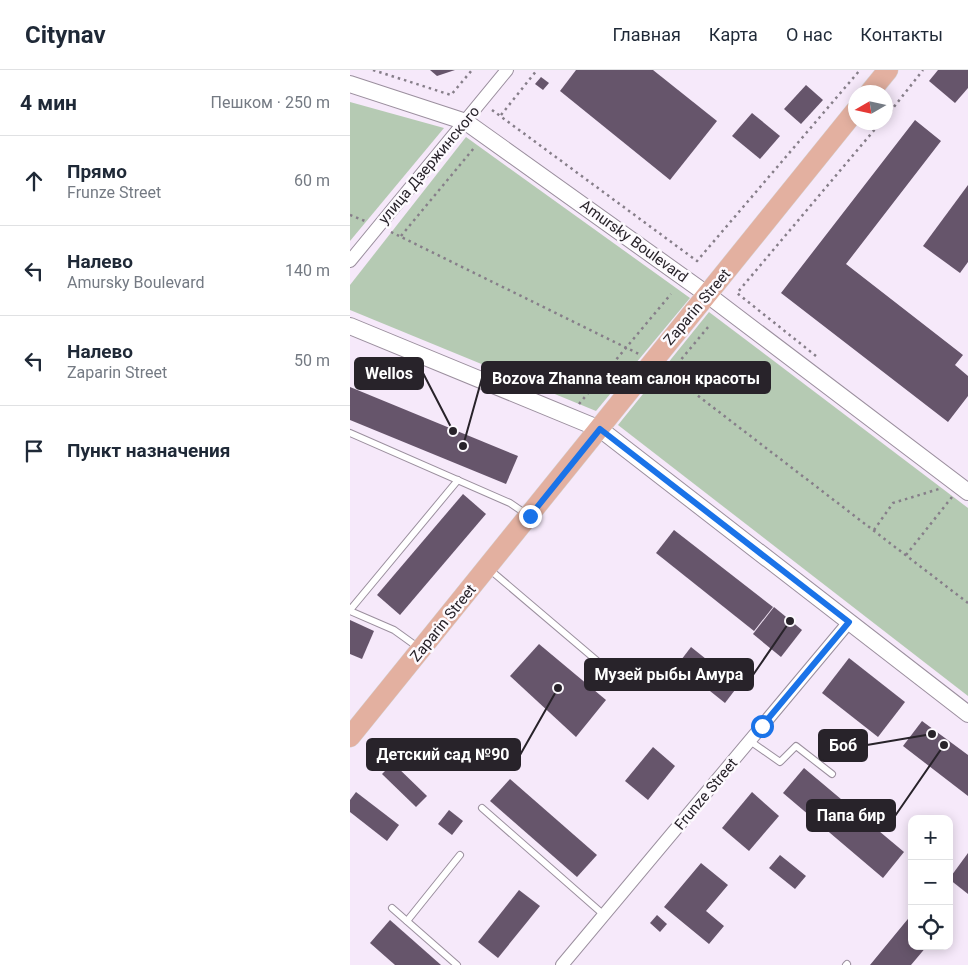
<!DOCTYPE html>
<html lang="ru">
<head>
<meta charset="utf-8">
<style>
	:root { --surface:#fff; --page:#f6f6f7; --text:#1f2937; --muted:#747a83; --line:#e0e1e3 }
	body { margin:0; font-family:Roboto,sans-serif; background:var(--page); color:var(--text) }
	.controls { position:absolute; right:15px; bottom:15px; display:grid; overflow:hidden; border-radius:10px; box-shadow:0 2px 12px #0003 }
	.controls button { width:45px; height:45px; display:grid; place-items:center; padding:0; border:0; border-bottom:1px solid var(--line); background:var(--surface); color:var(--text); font:25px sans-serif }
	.compass { position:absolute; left:498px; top:15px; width:45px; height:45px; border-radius:50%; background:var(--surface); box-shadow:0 2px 12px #0003; rotate:261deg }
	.stop { position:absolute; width:15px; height:15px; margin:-11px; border:4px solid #1a73e8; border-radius:50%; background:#fff }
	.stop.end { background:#1a73e8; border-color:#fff; box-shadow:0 1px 5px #0008 }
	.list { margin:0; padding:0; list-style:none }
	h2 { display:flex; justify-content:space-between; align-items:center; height:65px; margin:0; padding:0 20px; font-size:21px }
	h2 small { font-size:16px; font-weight:400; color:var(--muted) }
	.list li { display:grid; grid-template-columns:32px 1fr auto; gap:15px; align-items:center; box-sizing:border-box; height:90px; padding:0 20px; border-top:1px solid var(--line) }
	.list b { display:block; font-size:19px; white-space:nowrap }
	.list p { margin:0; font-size:16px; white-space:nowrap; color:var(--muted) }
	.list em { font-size:16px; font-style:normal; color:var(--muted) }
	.icon { flex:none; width:28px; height:28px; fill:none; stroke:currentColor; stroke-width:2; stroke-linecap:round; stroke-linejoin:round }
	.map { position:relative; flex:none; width:618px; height:895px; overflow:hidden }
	header { display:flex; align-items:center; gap:30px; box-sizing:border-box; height:70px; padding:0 25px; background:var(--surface); border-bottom:1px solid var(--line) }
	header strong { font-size:24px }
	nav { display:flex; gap:28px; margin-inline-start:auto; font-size:18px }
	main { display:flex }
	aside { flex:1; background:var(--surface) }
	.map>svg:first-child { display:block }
	.green { fill:#b5cab3 }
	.building { fill:#66556b }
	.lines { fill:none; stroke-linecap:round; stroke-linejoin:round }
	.service-casing { stroke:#9b8f9e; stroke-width:8 }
	.minor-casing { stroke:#9b8f9e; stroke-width:14 }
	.tertiary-casing { stroke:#9b8f9e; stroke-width:18 }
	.primary-casing { stroke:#d4d3d4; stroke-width:21 }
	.path { stroke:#867e89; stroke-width:2.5; stroke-dasharray:2.5 4; stroke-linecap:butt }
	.service { stroke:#fff; stroke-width:6 }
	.minor { stroke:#fff; stroke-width:12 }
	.tertiary { stroke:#fff; stroke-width:16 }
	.primary { stroke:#e3b0a0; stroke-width:20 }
	.route { stroke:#1a73e8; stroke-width:6 }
	.labels { text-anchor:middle; stroke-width:5; stroke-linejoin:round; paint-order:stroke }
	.street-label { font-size:15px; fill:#28232a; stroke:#fdfafe }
	.leader { fill:none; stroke:#28232a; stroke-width:2 }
	.callout-dot { fill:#28232a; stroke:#fdfafe; stroke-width:2 }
	.callout { fill:#28232a; stroke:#28232a; stroke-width:2 }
	.callout-label { font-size:16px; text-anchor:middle; font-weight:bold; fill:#fff }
</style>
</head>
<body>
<header>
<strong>Citynav</strong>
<nav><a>Главная</a><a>Карта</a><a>О нас</a><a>Контакты</a></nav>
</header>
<main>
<aside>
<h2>4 мин<small>Пешком · 250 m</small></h2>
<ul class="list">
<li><svg class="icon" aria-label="ahead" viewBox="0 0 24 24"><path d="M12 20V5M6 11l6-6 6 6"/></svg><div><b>Прямо</b><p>Frunze Street</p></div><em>60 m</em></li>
<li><svg class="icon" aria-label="left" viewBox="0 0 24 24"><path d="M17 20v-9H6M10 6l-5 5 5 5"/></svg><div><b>Налево</b><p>Amursky Boulevard</p></div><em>140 m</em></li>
<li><svg class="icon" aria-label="left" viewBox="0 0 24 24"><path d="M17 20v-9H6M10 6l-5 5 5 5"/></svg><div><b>Налево</b><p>Zaparin Street</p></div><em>50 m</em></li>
<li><svg class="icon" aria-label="arrive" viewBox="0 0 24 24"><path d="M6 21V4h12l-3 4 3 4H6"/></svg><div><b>Пункт назначения</b></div></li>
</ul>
</aside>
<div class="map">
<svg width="618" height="895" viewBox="0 0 618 895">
	<rect width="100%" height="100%" fill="#f6e9fa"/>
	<g class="green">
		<path d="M0,32L94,58L0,171Z"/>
		<path d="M116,67L340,228L246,341L0,240V215Z"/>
		<path d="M359,242L618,438V626L268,355Z"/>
	</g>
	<g class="building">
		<path d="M80,0H105L87,6Z"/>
		<path d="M226,0H303L367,51L320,110L210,21Z"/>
		<path d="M588,0H618V18L605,33L579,11Z"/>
		<path d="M191,7L199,13L193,20L185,14Z"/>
		<path d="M456,15L473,30L451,54L434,39Z"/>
		<path d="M402,43L430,66L410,89L382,66Z"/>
		<path d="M565,50L591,71L496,194L613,285L605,295L618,306V326L598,352L431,223Z"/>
		<path d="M618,115V192L610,203L573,176Z"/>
		<path d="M0,317L168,386L156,414L0,350Z"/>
		<path d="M113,424L136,444L50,545L27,525Z"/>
		<path d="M324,460L423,537L404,561L306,483Z"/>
		<path d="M424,537L452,560L431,587L403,564Z"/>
		<path d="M0,550L24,561L12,589L0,584Z"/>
		<path d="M189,574L256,630L226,667L160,606Z"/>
		<path d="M341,577L356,589L343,605L328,594Z"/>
		<path d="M499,588L555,632L528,667L472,623Z"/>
		<path d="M373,604L388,616L375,633L360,621Z"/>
		<path d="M572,651L618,685V726L553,676Z"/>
		<path d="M303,677L325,696L298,730L275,711Z"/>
		<path d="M43,693L77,726L66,737L32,704Z"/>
		<path d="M454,698L554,782L533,808L433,723Z"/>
		<path d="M160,709L247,785L227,807L140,731Z"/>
		<path d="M6,722L49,755L37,771L0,742V730Z"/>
		<path d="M402,722L429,746L399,781L372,758Z"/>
		<path d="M99,740L113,751L102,765L88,754Z"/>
		<path d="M618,783V824L599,809Z"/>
		<path d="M430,785L456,806L445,819L419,798Z"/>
		<path d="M351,793L378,815L356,841L374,856L359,874L314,837Z"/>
		<path d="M169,820L190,836L148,888L128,872Z"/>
		<path d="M562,844V876H577L561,895H520Z"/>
		<path d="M307,845L317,854L310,862L300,853Z"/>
		<path d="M40,850L91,895H45L20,873Z"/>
	</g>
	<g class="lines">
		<g class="service-casing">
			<g id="service">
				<path d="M0,363L160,433L176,444"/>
				<path d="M139,499L259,601"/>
				<path d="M0,540L108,410"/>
				<path d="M0,541L44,560L69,578"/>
				<path d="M400,671L430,692L446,676L482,704"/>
				<path d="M132,738L254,845"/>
				<path d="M42,838L107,895"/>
				<path d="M57,851L110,785"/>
				<path d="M496,895L497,894"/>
			</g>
		</g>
		<g class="minor-casing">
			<g id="minor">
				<path d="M0,191L157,0"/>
				<path d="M212,895L499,552"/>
			</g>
		</g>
		<g class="tertiary-casing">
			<g id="tertiary">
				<path d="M0,14L116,52L358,225L618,422"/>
				<path d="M0,256L250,359L618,644"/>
			</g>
		</g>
		<g class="primary-casing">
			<g id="primary">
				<path d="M520,22L538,0"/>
				<path d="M0,667L506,40"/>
			</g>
		</g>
		<g class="path">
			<path d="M23,0L101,25L122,0"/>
			<path d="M142,40L347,191L510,0"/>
			<path d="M151,45L187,0"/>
			<path d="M536,47L573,0"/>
			<path d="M0,145L15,151"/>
			<path d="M41,162L289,284"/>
			<path d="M51,166L124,78"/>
			<path d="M466,286L387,223L531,52"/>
			<path d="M317,302L618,533"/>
			<path d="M319,304L359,256"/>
			<path d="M229,334L321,224"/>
			<path d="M524,460L543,433L589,419"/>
			<path d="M556,485L602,427"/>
		</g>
		<use href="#service" class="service"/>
		<use href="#minor" class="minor"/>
		<use href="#tertiary" class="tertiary"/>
		<use href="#primary" class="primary"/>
	</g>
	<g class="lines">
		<path class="route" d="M180,446L250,359L499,552L412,656"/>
	</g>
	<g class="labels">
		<g class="street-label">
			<text transform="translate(79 95) rotate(-50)" y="5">улица Дзержинского</text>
			<text transform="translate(284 171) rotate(36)" y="5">Amursky Boulevard</text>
			<text transform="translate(347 237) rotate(-50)" y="5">Zaparin Street</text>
			<text transform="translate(93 553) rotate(-51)" y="5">Zaparin Street</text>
			<text transform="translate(356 724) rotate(-50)" y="5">Frunze Street</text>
		</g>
	</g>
	<path class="leader" d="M103 361L73 303M113 376L132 308M440 551L403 605M582 664L517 675M208 618L170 685M594 675L545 746"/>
	<g class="callout-dot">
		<circle cx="103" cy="361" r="5"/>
		<circle cx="113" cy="376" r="5"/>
		<circle cx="440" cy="551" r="5"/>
		<circle cx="582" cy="664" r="5"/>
		<circle cx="208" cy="618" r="5"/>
		<circle cx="594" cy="675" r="5"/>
	</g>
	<g class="callout">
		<rect x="5" y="288" width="68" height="31" rx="5"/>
		<rect x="132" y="292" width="288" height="31" rx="5"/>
		<rect x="235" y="589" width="168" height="31" rx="5"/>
		<rect x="469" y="660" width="48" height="31" rx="5"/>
		<rect x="17" y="669" width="153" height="31" rx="5"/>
		<rect x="457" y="730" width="88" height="31" rx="5"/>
	</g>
	<g class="callout-label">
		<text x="39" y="309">Wellos</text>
		<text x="276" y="314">Bozova Zhanna team салон красоты</text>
		<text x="319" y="610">Музей рыбы Амура</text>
		<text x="493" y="681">Боб</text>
		<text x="93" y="690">Детский сад №90</text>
		<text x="501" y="751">Папа бир</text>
	</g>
</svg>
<div class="controls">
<button>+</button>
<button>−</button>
<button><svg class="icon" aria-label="locate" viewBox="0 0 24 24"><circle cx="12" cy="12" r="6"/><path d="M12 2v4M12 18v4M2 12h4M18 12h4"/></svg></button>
</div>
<svg class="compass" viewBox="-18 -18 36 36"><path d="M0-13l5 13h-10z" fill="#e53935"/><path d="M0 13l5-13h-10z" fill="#747a83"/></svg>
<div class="stop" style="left:412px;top:656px"></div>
<div class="stop end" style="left:180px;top:446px"></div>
</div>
</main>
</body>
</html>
